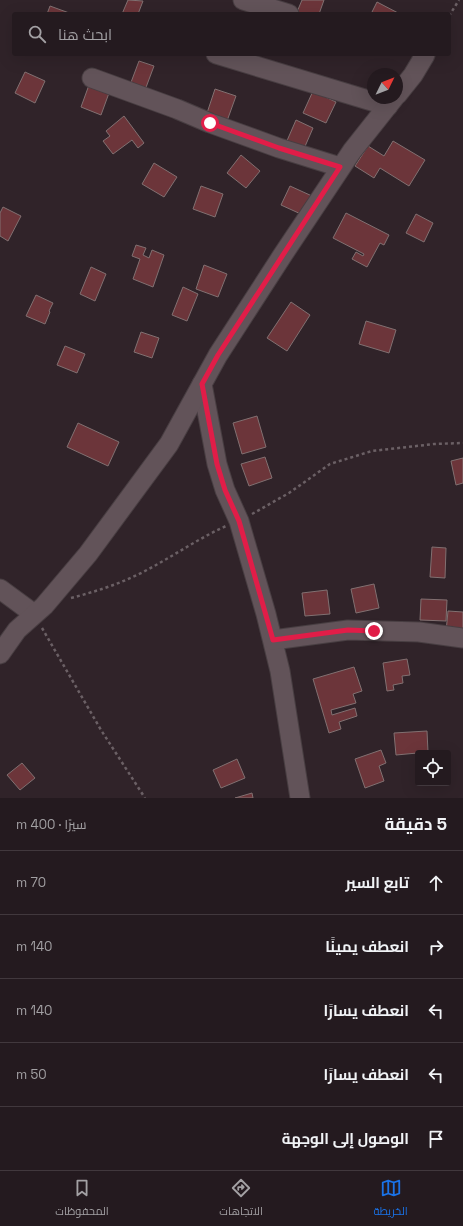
<!DOCTYPE html>
<html lang="ar">
<head>
<meta charset="utf-8">
<style>
	:root { --surface:#241a1f; --page:#2c2328; --text:#f1f3f6; --muted:#a3a1a4; --line:#41383d; --accent:#1a73e8 }
	body { margin:0; font-family:"Space Grotesk",Cairo,sans-serif; background:var(--page); color:var(--text); direction:rtl }
	.controls { position:absolute; right:12px; bottom:12px; display:grid; overflow:hidden; border-radius:4px; box-shadow:0 4px 16px #0002 }
	.controls button { width:36px; height:36px; display:grid; place-items:center; padding:0; border:0; border-bottom:1px solid var(--line); background:var(--surface); color:var(--text); font:20px sans-serif }
	.compass { position:absolute; left:367px; top:68px; width:36px; height:36px; border-radius:50%; background:var(--surface); box-shadow:0 4px 16px #0002; rotate:47deg }
	.stop { position:absolute; width:12px; height:12px; margin:-9px; border:3px solid #e11d48; border-radius:50%; background:#fff }
	.stop.end { background:#e11d48; border-color:#fff; box-shadow:0 1px 4px #0008 }
	.list { margin:0; padding:0; list-style:none }
	h2 { display:flex; justify-content:space-between; align-items:center; height:52px; margin:0; padding:0 16px; font-size:17px }
	h2 small { font-size:13px; font-weight:400; color:var(--muted) }
	.list li { display:grid; grid-template-columns:26px 1fr auto; gap:12px; align-items:center; box-sizing:border-box; height:64px; padding:0 16px; border-top:1px solid var(--line) }
	.list b { display:block; font-size:15px; white-space:nowrap }
	.list em { font-size:13px; font-style:normal; color:var(--muted) }
	.icon { flex:none; width:22px; height:22px; fill:none; stroke:currentColor; stroke-width:2; stroke-linecap:round; stroke-linejoin:round }
	.map { position:relative; flex:none; width:463px; height:798px; overflow:hidden; direction:ltr }
	.search { position:absolute; background:var(--surface); box-shadow:0 4px 16px #0002; left:12px; right:12px; top:12px; height:44px; display:flex; align-items:center; gap:10px; box-sizing:border-box; padding:0 14px; border-radius:4px; color:var(--muted); font-size:15px }
	.sheet { height:372px; background:var(--surface) }
	nav { display:flex; justify-content:space-around; align-items:center; box-sizing:border-box; height:56px; border-top:1px solid var(--line); background:var(--surface); font-size:11px; color:var(--muted) }
	nav a { display:grid; justify-items:center; gap:2px }
	nav .on { color:var(--accent) }
	.map>svg:first-child { display:block }
	.building { fill:#6c353a; stroke:#817071 }
	.lines { fill:none; stroke-linecap:round; stroke-linejoin:round }
	.minor-casing { stroke:#483e42; stroke-width:21 }
	.path { stroke:#6b6065; stroke-width:2.5; stroke-dasharray:3 3; stroke-linecap:butt }
	.minor { stroke:#625359; stroke-width:19 }
	.route { stroke:#e11d48; stroke-width:5 }
</style>
</head>
<body>
<div class="map">
<svg width="463" height="798" viewBox="0 0 463 798">
	<rect width="100%" height="100%" fill="#302329"/>
	<g class="building">
		<path d="M128,0L143,1L138,14H122Z"/>
		<path d="M302,0H324L319,14H302L297,12Z"/>
		<path d="M377,2L400,14H371Z"/>
		<path d="M50,6L72,14H47Z"/>
		<path d="M139,61L154,66L145,90L130,85Z"/>
		<path d="M25,72L45,81L35,103L15,93Z"/>
		<path d="M89,85L109,93L101,115L81,107Z"/>
		<path d="M215,89L236,96L227,121L207,113Z"/>
		<path d="M313,91L336,102L326,123L303,113Z"/>
		<path d="M124,116L144,143L138,148L132,140L113,154L103,141L110,136L106,131Z"/>
		<path d="M296,120L313,128L303,151L286,143Z"/>
		<path d="M393,141L425,160L409,186L380,168L374,178L355,166L368,146L384,156Z"/>
		<path d="M241,155L260,171L246,188L227,173Z"/>
		<path d="M154,163L177,177L164,197L142,184Z"/>
		<path d="M201,186L223,194L215,217L193,209Z"/>
		<path d="M290,186L312,196L303,215L281,205Z"/>
		<path d="M3,207L21,216L8,241L0,236V213Z"/>
		<path d="M346,213L389,235L384,245L380,243L367,267L352,259L356,252L363,256L364,254L333,238Z"/>
		<path d="M416,214L433,223L424,242L406,233Z"/>
		<path d="M136,245L146,248L143,255L149,258L152,250L164,255L153,287L133,279L140,259L132,256Z"/>
		<path d="M204,265L227,274L218,297L196,289Z"/>
		<path d="M91,267L106,274L95,301L80,294Z"/>
		<path d="M183,287L198,294L187,321L172,315Z"/>
		<path d="M36,295L53,303L49,311L50,312L45,324L26,316Z"/>
		<path d="M291,302L310,315L287,351L267,338Z"/>
		<path d="M366,321L396,330L389,353L359,344Z"/>
		<path d="M141,332L159,338L152,358L134,352Z"/>
		<path d="M65,346L85,354L77,373L57,365Z"/>
		<path d="M257,416L266,447L242,454L233,423Z"/>
		<path d="M78,423L119,442L108,466L67,447Z"/>
		<path d="M265,457L272,478L249,486L241,464Z"/>
		<path d="M463,458V483L456,485L451,461Z"/>
		<path d="M432,547L446,548L445,578L430,577Z"/>
		<path d="M374,584L379,608L356,613L351,589Z"/>
		<path d="M327,590L330,614L305,616L302,593Z"/>
		<path d="M421,599L447,600L446,621L420,620Z"/>
		<path d="M448,611L463,612V633L446,632Z"/>
		<path d="M407,659L410,675L402,676L403,683L393,685L394,690L387,691L383,663Z"/>
		<path d="M354,667L362,691L353,694L356,703L331,710L332,715L355,708L357,716L339,722L341,729L329,733L313,679Z"/>
		<path d="M427,731L428,752L396,755L394,733Z"/>
		<path d="M381,750L386,763L379,766L384,781L365,788L355,759Z"/>
		<path d="M237,759L245,778L221,788L213,770Z"/>
		<path d="M22,763L35,778L20,790L7,775Z"/>
		<path d="M252,793L253,798H235Z"/>
	</g>
	<g class="lines">
		<g class="minor-casing">
			<g id="minor">
				<path d="M243,0L289,14"/>
				<path d="M216,54L388,106"/>
				<path d="M92,78L177,109L210,123L279,148L340,167"/>
				<path d="M397,95L413,75L425,55L422,54"/>
				<path d="M202,384L217,464L225,490L239,521L266,614L280,671L300,798"/>
				<path d="M0,589L34,614"/>
				<path d="M273,640L348,630L419,632L463,638"/>
				<path d="M0,654L17,630L44,606L88,554L169,444L218,355L282,256L352,151L394,98"/>
			</g>
		</g>
		<g class="path">
			<path d="M449,16L459,0"/>
			<path d="M252,514L289,493L330,464L372,451L434,444L463,443"/>
			<path d="M71,598C94,592 116,585 137,575C168,560 195,540 226,526"/>
			<path d="M42,628L101,730L145,798"/>
		</g>
		<use href="#minor" class="minor"/>
	</g>
	<g class="lines">
		<path class="route" d="M210,123L279,148L340,167L218,355L202,384L217,464L225,490L239,521L273,640L348,630L374,631"/>
	</g>
</svg>
<div class="controls">
<button><svg class="icon" aria-label="locate" viewBox="0 0 24 24"><circle cx="12" cy="12" r="6"/><path d="M12 2v4M12 18v4M2 12h4M18 12h4"/></svg></button>
</div>
<svg class="compass" viewBox="-18 -18 36 36"><path d="M0-13l5 13h-10z" fill="#e53935"/><path d="M0 13l5-13h-10z" fill="#a3a1a4"/></svg>
<div class="stop" style="left:210px;top:123px"></div>
<div class="stop end" style="left:374px;top:631px"></div>
<div class="search"><svg class="icon" aria-label="search" viewBox="0 0 24 24"><circle cx="10" cy="10" r="6"/><path d="M15 15l6 6"/></svg>ابحث هنا</div>
</div>
<section class="sheet">
<h2>5 دقيقة<small>سيرًا · 400 m</small></h2>
<ul class="list">
<li><svg class="icon" aria-label="ahead" viewBox="0 0 24 24"><path d="M12 20V5M6 11l6-6 6 6"/></svg><div><b>تابع السير</b></div><em>70 m</em></li>
<li><svg class="icon" aria-label="right" viewBox="0 0 24 24"><path d="M7 20v-9h11M14 6l5 5-5 5"/></svg><div><b>انعطف يمينًا</b></div><em>140 m</em></li>
<li><svg class="icon" aria-label="left" viewBox="0 0 24 24"><path d="M17 20v-9H6M10 6l-5 5 5 5"/></svg><div><b>انعطف يسارًا</b></div><em>140 m</em></li>
<li><svg class="icon" aria-label="left" viewBox="0 0 24 24"><path d="M17 20v-9H6M10 6l-5 5 5 5"/></svg><div><b>انعطف يسارًا</b></div><em>50 m</em></li>
<li><svg class="icon" aria-label="arrive" viewBox="0 0 24 24"><path d="M6 21V4h12l-3 4 3 4H6"/></svg><div><b>الوصول إلى الوجهة</b></div></li>
</ul>
</section>
<nav>
<a class="on"><svg class="icon" aria-label="map" viewBox="0 0 24 24"><path d="M3 6l6-2 6 2 6-2v14l-6 2-6-2-6 2zM9 4v14M15 6v14"/></svg>الخريطة</a>
<a><svg class="icon" aria-label="directions" viewBox="0 0 24 24"><path d="M12 3l9 9-9 9-9-9zM9 14v-3h6M13 9l2 2-2 2"/></svg>الاتجاهات</a>
<a><svg class="icon" aria-label="saved" viewBox="0 0 24 24"><path d="M7 4h10v16l-5-4-5 4z"/></svg>المحفوظات</a>
</nav>
</body>
</html>
